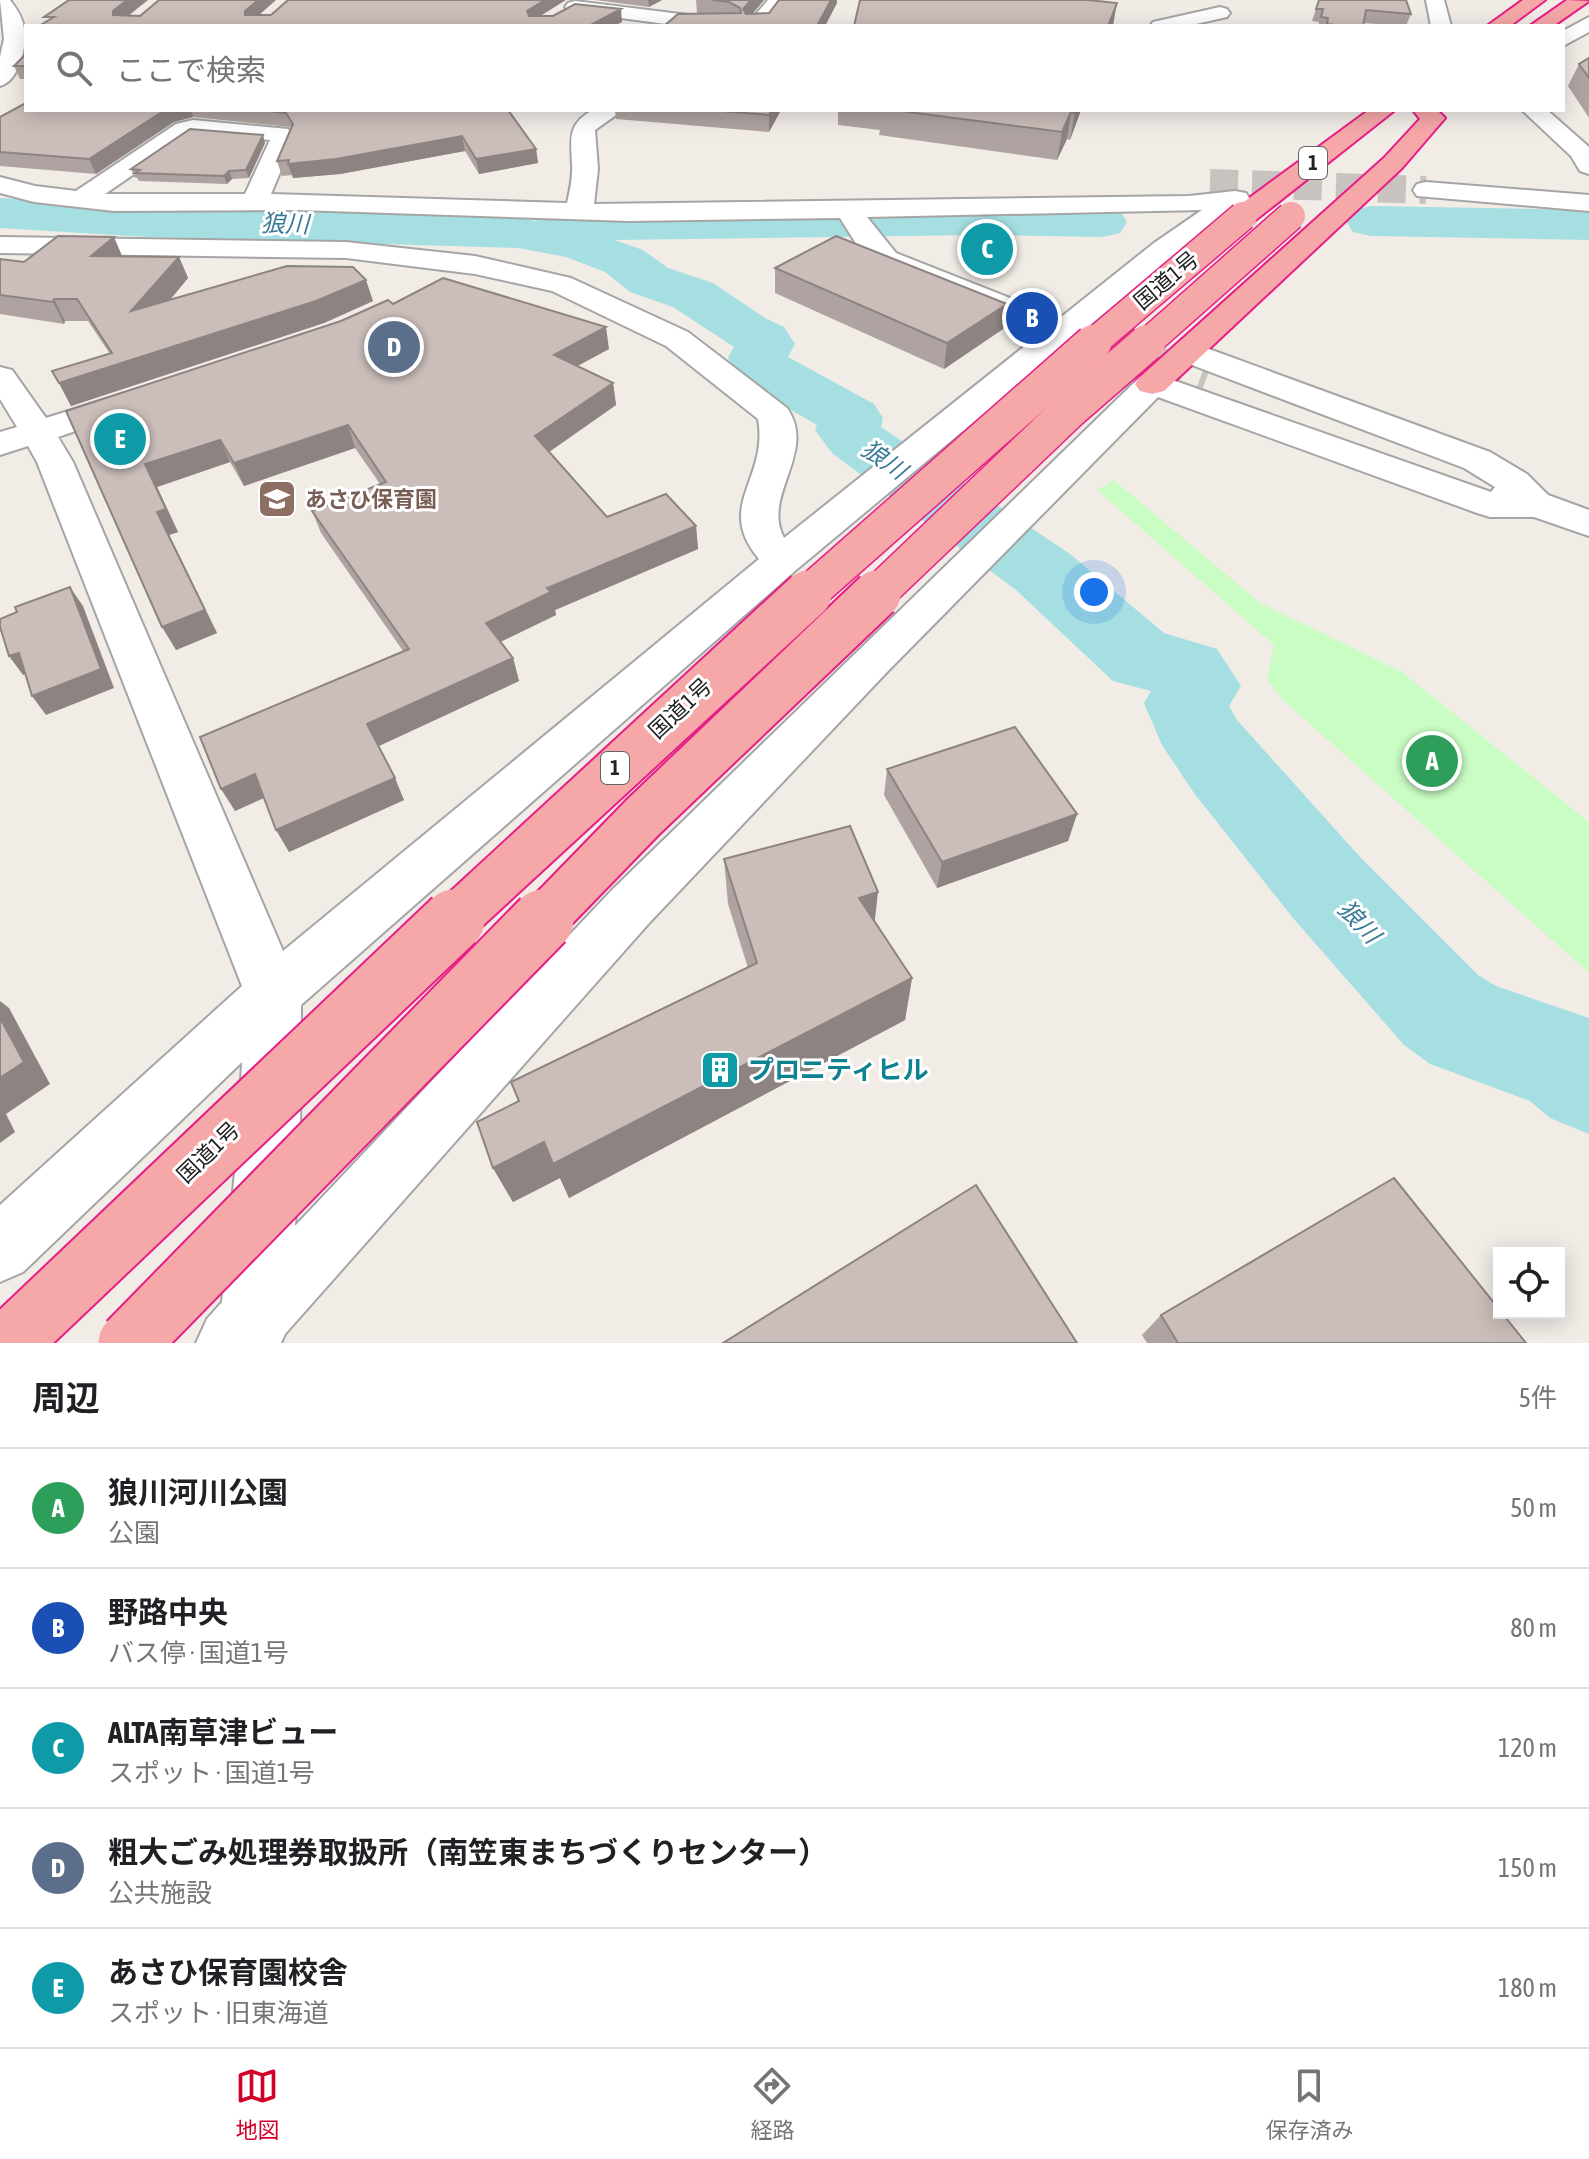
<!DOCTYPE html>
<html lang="ja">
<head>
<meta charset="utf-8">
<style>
	:root { --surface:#fff; --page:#f6f6f6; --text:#202124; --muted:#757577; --line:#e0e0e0; --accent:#d20028 }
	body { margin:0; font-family:"Asap Condensed","Noto Sans JP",sans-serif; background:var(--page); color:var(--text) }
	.controls { position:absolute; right:24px; bottom:24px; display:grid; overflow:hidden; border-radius:0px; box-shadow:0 4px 20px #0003 }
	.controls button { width:72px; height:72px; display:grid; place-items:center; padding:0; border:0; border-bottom:2px solid var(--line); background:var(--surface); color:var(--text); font:40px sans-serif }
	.you { position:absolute; left:1094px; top:592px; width:28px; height:28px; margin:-20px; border:6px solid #fff; border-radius:50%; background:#1a73e8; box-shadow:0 0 0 12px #1a73e833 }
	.badge { display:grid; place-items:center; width:52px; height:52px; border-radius:50%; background:var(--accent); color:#fff; font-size:26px; font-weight:700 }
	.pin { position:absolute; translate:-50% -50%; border:4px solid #fff; box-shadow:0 2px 8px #0006 }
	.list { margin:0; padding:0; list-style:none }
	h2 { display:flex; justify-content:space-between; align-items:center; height:104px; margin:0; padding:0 32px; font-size:34px }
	h2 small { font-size:26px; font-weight:400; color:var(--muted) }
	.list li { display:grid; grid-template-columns:52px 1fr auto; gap:24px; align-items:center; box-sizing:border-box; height:120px; padding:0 32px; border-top:2px solid var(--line) }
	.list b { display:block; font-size:30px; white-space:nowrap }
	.list p { margin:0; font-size:26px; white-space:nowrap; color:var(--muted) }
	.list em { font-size:26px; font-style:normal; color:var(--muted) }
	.icon { flex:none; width:44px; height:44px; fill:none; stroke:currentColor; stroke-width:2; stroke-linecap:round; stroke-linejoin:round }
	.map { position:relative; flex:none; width:1589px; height:1343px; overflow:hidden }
	.search { position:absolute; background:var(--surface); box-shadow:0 4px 20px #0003; left:24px; right:24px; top:24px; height:88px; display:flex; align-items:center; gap:20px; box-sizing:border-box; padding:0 28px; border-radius:0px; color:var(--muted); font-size:30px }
	.sheet { height:704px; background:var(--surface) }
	nav { display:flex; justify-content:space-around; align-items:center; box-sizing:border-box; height:112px; border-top:2px solid var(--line); background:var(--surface); font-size:22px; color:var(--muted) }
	nav a { display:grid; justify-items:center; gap:4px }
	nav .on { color:var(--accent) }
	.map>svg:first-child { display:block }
	.park { fill:#c9fdc3 }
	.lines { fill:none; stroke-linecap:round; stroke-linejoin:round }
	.river { fill:#a5dfe2; fill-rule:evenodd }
	.minor-tunnel-far1 { stroke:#c8c3bf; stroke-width:28; stroke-dasharray:28 14; stroke-linecap:butt }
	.minor-tunnel { stroke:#c8c3bf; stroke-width:36; stroke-dasharray:36 18; stroke-linecap:butt }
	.minor-casing { stroke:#a5a5a5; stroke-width:4 }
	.trunk-casing { stroke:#e61e88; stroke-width:4 }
	.minor { fill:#fff; fill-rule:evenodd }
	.trunk { fill:#f6a7a8; fill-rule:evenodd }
	.trunk-bridge-far3-casing { stroke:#e61e88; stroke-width:31; stroke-linecap:butt }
	.trunk-bridge-far2-casing { stroke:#e61e88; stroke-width:39; stroke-linecap:butt }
	.trunk-bridge-far1-casing { stroke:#e61e88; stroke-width:51; stroke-linecap:butt }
	.trunk-bridge-casing { stroke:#e61e88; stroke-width:65; stroke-linecap:butt }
	.trunk-bridge-far3 { stroke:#f6a7a8; stroke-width:28 }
	.trunk-bridge-far2 { stroke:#f6a7a8; stroke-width:36 }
	.trunk-bridge-far1 { stroke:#f6a7a8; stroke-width:47 }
	.trunk-bridge { stroke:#f6a7a8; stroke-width:61 }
	.wall { fill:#aea3a0 }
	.shaded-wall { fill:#8d8482 }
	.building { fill:#cabdba; stroke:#8d8482; stroke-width:2 }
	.labels { text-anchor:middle; stroke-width:6; stroke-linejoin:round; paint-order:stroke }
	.shield { fill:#fff; stroke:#646464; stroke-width:2 }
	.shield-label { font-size:20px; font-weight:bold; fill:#212121 }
	.street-label { font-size:22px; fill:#212121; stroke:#fff }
	.education-label { font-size:22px; font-weight:bold; fill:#785e54; stroke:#fff; text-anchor:start }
	.water-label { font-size:24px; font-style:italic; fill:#3b7a97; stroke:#fff }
	.near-culture-label { font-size:26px; font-weight:bold; fill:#0d838f; stroke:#fff; text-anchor:start }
</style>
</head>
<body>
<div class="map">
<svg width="1589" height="1343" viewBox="0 0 1589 1343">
	<rect width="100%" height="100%" fill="#f2ece7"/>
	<path class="park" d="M1114,480L1259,602L1402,672L1589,822V973L1283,700L1267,679L1274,645L1097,490Z"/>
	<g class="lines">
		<g class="river">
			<path d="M0,198L147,207L518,218L536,221L540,214L558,210L977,205L1102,207L1120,211L1127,222L1120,233L1102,237L977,235L615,240L643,250L668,268L713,283L765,318L784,327L795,344L788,357L874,404L883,418L881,427L1070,554L1164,633L1217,649L1241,686L1229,706L1237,720L1361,858L1478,975L1496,986L1589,1018V1134L1550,1118L1530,1101L1430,1064L1404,1045L1293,918L1194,793L1162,745L1144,703L1151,691L1113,681L1016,590L832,453L815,430L817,425L741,381L728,358L734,347L673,307L630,292L605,272L566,257L518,248L147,237L0,228Z"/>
			<path d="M1371,206L1589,210V240L1371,236L1353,232L1346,221L1353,210Z"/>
		</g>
		<g class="minor-tunnel-far1">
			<path d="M1210,183L1426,190"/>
			<path d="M1032,318L1104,345"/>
		</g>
		<path class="minor-tunnel" d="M1098,343L1205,382"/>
		<g class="minor-casing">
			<g id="minor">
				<path d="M0,0H10C17,9 23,18 24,29C27,47 19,81 0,86V57L4,39Z"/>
				<path d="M768,0H787L767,26H746Z"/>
				<path d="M1426,0H1444L1451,26H1431Z"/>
				<path d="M575,1L729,20L739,26H681L568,11L565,7L568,3Z"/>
				<path d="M1220,7L1227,9L1230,13L1227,17L1187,26H1150L1153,22Z"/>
				<path d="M1589,17V32L1563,46V31Z"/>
				<path d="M593,110H623L595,130L598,169L594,204L1189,196L1235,191L1246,193L1250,199L1174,255L796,570L301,1005L300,1142L295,1226L612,890L1140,377L1152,374L1164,377L1491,492L1495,487L1464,468L1176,359L1171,352L1176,345L1187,342L1198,345L1490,452L1527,474L1548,495L1589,510V536L1534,517H1490L1477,513L1158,397L887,672L650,922L285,1334L281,1343H196L207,1319L222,1302L238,1142L242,1062L23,1272L0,1282V1205L242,986L37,462L28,446L0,455V432L17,427L0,399V367L12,370L46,418L125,393L137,396L142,403L137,410L58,437L73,462L283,951L759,559C714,506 769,479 758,419L666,346L552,291L475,274L346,258L0,253V237L346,242L475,256L571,278L688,332L787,408C818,452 761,496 784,538L1154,243L1202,210L867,217L896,253L1043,311L1047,318L1043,325L1032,327L876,265L855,242L840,218L629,221L298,210L114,211L34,202L0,193V177L35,186L76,191L176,124L193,120L288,129L295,137L271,194L567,203C570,190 573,177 572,164C571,139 567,124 593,110ZM192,134L270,140L245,194H105Z"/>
				<path d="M1522,110H1547L1589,147V174L1580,171L1571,156Z"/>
				<path d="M1426,182L1589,195V211L1417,196L1413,190L1417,184Z"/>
			</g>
		</g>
		<g class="trunk-casing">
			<g id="trunk">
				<path d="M1523,0H1545L1510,26H1487Z"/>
				<path d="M1567,0L1589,1L1553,26H1530Z"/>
				<path d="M1369,110H1395L1253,222H1233L1230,216L1233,210Z"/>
				<path d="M1413,110H1437L1445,118L1402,168L1164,391L1152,394L1140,391L1135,384L1140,377L1384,158L1420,119Z"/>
			</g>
		</g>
		<use href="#minor" class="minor"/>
		<use href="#trunk" class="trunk"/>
		<g class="trunk-bridge-far3-casing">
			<g id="trunk-bridge-far3">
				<path d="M1091,345L1243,216"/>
				<path d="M1145,345L1291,216"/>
			</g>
		</g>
		<g class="trunk-bridge-far2-casing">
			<g id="trunk-bridge-far2">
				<path d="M806,596L1093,343"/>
				<path d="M875,596L1070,410L1147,343"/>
			</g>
		</g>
		<g class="trunk-bridge-far1-casing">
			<g id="trunk-bridge-far1">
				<path d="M452,922L808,594"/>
				<path d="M541,922L643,817L877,594"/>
			</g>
		</g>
		<g class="trunk-bridge-casing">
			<g id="trunk-bridge">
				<path d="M9,1343L454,920"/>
				<path d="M129,1343L543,920"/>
			</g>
		</g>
		<use href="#trunk-bridge-far3" class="trunk-bridge-far3"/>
		<use href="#trunk-bridge-far2" class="trunk-bridge-far2"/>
		<use href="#trunk-bridge-far1" class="trunk-bridge-far1"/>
		<use href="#trunk-bridge" class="trunk-bridge"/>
	</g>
	<g class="wall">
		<path d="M595,0H662L649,7Z"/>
		<path d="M696,0H764L753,13H769L779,0H837V3L825,26L697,13Z"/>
		<path d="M1319,0L1411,14L1406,26L1363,23V26H1318L1319,22L1312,21Z"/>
		<path d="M26,54V79H20L14,66Z"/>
		<path d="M1589,58V118L1568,86L1579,64Z"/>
		<path d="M26,110H509L536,149L538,163L479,174L465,151L340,174L293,178L292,175L282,176L277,161L291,128L290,127L193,117L174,122L96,174L0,166V117Z"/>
		<path d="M615,110H781L769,132L616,119Z"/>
		<path d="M838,110H1081L1070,140L1067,139L1057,160L879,135L880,130L838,125Z"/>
		<path d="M265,143L249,178L232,179L227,184L139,181L137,178L134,177L131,169Z"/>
		<path d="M123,256L179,257L188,278L170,300L373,301L324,323L71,406L59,383L110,354L88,321H65L64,324L0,314V259L24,262Z"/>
		<path d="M775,268L1003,329L944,369L775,293Z"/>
		<path d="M393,304L609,349L577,366L613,383L616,405L549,452L607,517L696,526L698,549L555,610L556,615L500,642L513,658L519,681L378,746L404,800L289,852L264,798L235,811L403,651L321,533L312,511L380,484L355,448L244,486L230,462L157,487L178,532L169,535L217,633L176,650L66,411Z"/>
		<path d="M887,769L1077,814L1068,841L937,888L884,795Z"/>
		<path d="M724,859L875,921L912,978L905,1020L569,1198L560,1178L513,1202L493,1168L519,1101L748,968L728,904Z"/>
		<path d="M1161,1315L1526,1343H1147L1142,1335Z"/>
	</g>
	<g class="shaded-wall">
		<path d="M127,0H148L118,24L113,15V11Z"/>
		<path d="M258,0H276L249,24L245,15V11Z"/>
		<path d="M545,0H566L529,23L527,11Z"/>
		<path d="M648,0H662L649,7Z"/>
		<path d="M751,0H764L744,24L743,9Z"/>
		<path d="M831,0H837V3L825,26H817Z"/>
		<path d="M1117,3L1113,26H1108Z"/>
		<path d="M621,9L622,22L614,26H589Z"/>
		<path d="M165,110H191L193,117L174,122L96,174L89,159Z"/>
		<path d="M771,110H781L769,132V115Z"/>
		<path d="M1076,110H1081L1070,140L1075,113Z"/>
		<path d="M1071,112L1067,139L1057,160L1062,132Z"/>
		<path d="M263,135L265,143L249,178L246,170Z"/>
		<path d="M462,136L465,151L340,174L293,178L288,164Z"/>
		<path d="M536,149L538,163L479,174L476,159Z"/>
		<path d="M229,171L232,179L227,184L224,176Z"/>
		<path d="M114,237L123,258L91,256Z"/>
		<path d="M179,257L188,278L142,333L131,311Z"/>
		<path d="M366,280L373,301L324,323L71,406L59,383Z"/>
		<path d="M54,299L65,321L64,324L53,302Z"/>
		<path d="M1007,304L1003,329L944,369L947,343Z"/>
		<path d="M606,327L609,349L557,377L554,355Z"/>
		<path d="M613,383L616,405L539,459L535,436Z"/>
		<path d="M348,425L355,448L244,486L234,463Z"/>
		<path d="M220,440L230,462L157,487L178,532L169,535L217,633L176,650L162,627L145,464Z"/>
		<path d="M696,526L698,549L555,610L556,615L492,646L486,623L547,588Z"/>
		<path d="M70,587L83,606L114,688L46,715L32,696Z"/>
		<path d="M19,653L33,672L23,675L9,656Z"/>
		<path d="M513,658L519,681L377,747L367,724Z"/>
		<path d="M255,774L268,796L235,811L221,789Z"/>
		<path d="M395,778L404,800L289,852L276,830Z"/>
		<path d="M1077,814L1068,841L937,888L942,862Z"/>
		<path d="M878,892L873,937L859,898Z"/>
		<path d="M912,978L905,1020L569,1198L560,1178L513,1202L493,1168L544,1142Z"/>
		<path d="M0,1001L9,1008L50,1084L6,1114L15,1132L0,1143Z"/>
	</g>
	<g class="building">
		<path d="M69,0H127L113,11V15L140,16L159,0H258L245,11V15H271L288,0H545L527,11L529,16H553L575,4L621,9L589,26H39L54,17H44Z"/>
		<path d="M712,0H751L743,9L746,14L769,13L779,0H831L817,26H664L678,14L741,13L740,8L729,2Z"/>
		<path d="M860,0H1088L1117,3L1108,26H854Z"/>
		<path d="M1319,0H1406L1411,14L1366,10L1363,26H1341L1327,24L1328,18L1321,17L1323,9H1316Z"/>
		<path d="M26,54V66H14Z"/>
		<path d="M1589,58V78L1579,64Z"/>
		<path d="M26,103V110H165L89,159L0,152V117Z"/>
		<path d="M258,110H508L536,149L476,159L462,136L336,159L288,164L289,160L277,161L293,124L286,113Z"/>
		<path d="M709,110H771L769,115Z"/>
		<path d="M893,110H1076L1075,113L1071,112L1062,132Z"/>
		<path d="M190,129L263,135L246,170L229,171L224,176L135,173L140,170L131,169Z"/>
		<path d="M58,236L114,237L91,256L179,257L131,311L287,266L353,267L366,280L316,301L59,383L52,371L112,353L77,299H54L53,302L0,295V259L24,262Z"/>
		<path d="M836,236L1007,304L947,343L775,268Z"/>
		<path d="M443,278L606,327L554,355L613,383L535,436L607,517L666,494L696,526L547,588L551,592L486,623L513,658L367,724L395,778L276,830L255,774L221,789L200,737L409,649L312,511L386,482L348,425L234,463L220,440L145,464L166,509L157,512L205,610L162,627L66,411L341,321L388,300L393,304Z"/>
		<path d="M70,587L101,669L32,696L19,653L9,656L0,627V619L17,612L15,607Z"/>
		<path d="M1015,727L1077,814L942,862L887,769Z"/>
		<path d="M850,826L878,892L859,898L912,978L553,1164L544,1142L493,1168L477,1122L519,1101L511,1082L757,963L724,859Z"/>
		<path d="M0,1018L24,1062L0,1078Z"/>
		<path d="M1394,1178L1499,1309V1313H1502L1526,1343H1178L1161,1315Z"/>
		<path d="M976,1185L1077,1343H723Z"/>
	</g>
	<defs>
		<g id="school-square" transform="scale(2)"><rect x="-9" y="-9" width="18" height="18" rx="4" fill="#8d6e63" stroke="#fff"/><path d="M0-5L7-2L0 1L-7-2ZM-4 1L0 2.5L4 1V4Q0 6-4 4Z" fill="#fff"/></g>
		<g id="building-square" transform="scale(2)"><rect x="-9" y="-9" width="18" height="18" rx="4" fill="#0f9aa8" stroke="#fff"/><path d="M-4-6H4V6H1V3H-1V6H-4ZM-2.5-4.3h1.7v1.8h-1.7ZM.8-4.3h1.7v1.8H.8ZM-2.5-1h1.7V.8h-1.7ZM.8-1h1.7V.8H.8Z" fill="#fff"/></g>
	</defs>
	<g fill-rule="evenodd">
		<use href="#school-square" x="277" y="499"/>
		<use href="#building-square" x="720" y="1070"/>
	</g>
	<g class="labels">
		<g class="shield">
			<rect x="1299" y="147" width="28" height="32" rx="6"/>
			<rect x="601" y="752" width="28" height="32" rx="6"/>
		</g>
		<g class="shield-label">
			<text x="1313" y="170">1</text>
			<text x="615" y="775">1</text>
		</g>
		<g class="street-label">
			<text transform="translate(1166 280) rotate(-40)" y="8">国道1号</text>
			<text transform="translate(680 708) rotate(-43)" y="8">国道1号</text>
			<text transform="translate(208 1152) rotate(-44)" y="8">国道1号</text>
		</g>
		<g class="education-label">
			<text x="305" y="507">あさひ保育園</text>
		</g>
		<g class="water-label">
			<text transform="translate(285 224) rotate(2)" y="8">狼川</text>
			<text transform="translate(884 460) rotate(35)" y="8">狼川</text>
			<text transform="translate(1359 922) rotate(47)" y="8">狼川</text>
		</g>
		<g class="near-culture-label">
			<text x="748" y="1079">プロニティヒル</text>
		</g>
	</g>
</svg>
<div class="controls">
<button><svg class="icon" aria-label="locate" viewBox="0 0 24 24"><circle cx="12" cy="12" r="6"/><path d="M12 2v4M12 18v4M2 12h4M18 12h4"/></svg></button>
</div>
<div class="you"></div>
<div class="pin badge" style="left:1432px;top:761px;background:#2e9e5b">A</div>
<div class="pin badge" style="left:1032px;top:318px;background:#1a4fb4">B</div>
<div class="pin badge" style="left:987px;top:249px;background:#0f9aa8">C</div>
<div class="pin badge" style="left:394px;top:347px;background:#5c6f8a">D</div>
<div class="pin badge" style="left:120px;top:439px;background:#0f9aa8">E</div>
<div class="search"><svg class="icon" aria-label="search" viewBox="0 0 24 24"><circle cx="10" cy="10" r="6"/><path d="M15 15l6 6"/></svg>ここで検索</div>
</div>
<section class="sheet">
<h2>周辺<small>5件</small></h2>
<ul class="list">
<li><span class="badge" style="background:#2e9e5b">A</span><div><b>狼川河川公園</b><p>公園</p></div><em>50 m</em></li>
<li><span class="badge" style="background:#1a4fb4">B</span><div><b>野路中央</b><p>バス停 · 国道1号</p></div><em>80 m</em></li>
<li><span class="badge" style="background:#0f9aa8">C</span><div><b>ALTA南草津ビュー</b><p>スポット · 国道1号</p></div><em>120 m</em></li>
<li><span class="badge" style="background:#5c6f8a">D</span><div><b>粗大ごみ処理券取扱所（南笠東まちづくりセンター）</b><p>公共施設</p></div><em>150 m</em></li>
<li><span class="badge" style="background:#0f9aa8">E</span><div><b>あさひ保育園校舎</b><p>スポット · 旧東海道</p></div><em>180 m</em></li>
</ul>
</section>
<nav>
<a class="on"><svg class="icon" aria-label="map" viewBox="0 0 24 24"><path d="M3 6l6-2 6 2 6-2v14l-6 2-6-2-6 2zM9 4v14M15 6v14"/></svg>地図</a>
<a><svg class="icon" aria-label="directions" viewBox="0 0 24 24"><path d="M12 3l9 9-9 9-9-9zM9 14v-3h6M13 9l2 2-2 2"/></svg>経路</a>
<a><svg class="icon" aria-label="saved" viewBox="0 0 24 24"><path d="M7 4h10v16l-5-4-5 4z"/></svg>保存済み</a>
</nav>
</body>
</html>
